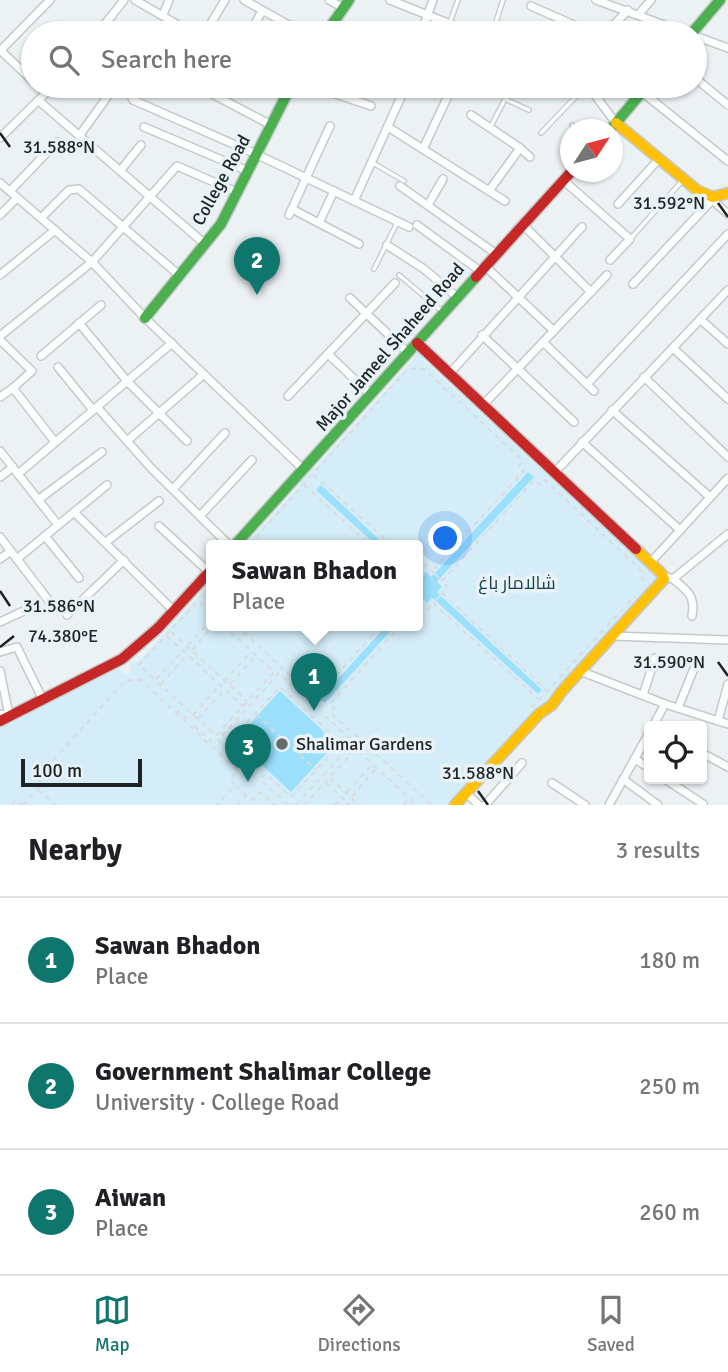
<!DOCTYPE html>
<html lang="en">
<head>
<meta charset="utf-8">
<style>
	:root { --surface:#fff; --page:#f6f6f6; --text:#202124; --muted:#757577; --line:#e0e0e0; --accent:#0f766e }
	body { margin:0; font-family:Signika,Cairo,sans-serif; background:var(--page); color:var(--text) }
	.controls { position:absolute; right:21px; bottom:21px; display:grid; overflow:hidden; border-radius:7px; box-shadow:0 2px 5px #0004 }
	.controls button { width:63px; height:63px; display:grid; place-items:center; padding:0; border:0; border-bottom:2px solid var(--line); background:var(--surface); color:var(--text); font:35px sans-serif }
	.compass { position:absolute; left:560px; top:119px; width:63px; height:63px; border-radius:50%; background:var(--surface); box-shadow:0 2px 5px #0004; rotate:54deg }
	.scale { position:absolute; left:21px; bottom:18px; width:121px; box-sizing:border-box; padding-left:7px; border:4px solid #1f2324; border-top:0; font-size:19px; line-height:24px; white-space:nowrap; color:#1f2324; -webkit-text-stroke:5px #e8f2f7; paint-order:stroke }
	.you { position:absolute; left:446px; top:539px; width:24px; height:24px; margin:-18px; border:5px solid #fff; border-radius:50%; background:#1a73e8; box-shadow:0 0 0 10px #1a73e833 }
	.badge { display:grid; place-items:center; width:46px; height:46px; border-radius:50%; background:var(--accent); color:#fff; font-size:23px; font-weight:700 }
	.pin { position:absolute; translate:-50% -58px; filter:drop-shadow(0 2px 4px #0008) }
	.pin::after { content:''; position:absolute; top:37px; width:24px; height:21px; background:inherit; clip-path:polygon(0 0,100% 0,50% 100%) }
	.popup { position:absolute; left:206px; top:540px; width:217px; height:91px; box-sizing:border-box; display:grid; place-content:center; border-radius:7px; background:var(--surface); filter:drop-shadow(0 2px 5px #0005); font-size:23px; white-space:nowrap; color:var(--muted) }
	.popup b { font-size:26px; color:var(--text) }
	.popup::after { content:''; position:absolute; left:50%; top:100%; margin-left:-14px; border:14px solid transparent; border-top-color:var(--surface) }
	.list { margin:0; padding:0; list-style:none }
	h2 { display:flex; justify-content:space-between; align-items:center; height:91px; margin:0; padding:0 28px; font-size:30px }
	h2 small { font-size:23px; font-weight:400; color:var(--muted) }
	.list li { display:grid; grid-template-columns:46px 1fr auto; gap:21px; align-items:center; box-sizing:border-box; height:126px; padding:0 28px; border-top:2px solid var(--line) }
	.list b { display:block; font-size:26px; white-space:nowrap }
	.list p { margin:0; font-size:23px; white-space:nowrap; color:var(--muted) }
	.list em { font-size:23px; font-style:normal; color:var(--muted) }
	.icon { flex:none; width:38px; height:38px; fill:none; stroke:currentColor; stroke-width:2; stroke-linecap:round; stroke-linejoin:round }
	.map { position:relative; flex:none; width:728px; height:805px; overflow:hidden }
	.search { position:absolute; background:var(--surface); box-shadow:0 2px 5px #0004; left:21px; right:21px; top:21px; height:77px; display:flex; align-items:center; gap:18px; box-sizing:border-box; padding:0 24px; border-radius:38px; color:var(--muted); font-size:26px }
	.sheet { height:469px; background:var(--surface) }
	nav { display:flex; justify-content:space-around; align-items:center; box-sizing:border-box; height:98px; border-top:2px solid var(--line); background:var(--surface); font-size:19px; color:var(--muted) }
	nav a { display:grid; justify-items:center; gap:4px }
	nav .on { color:var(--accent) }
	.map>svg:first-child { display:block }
	.green { fill:#d4edf8 }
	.water { fill:#9adffc }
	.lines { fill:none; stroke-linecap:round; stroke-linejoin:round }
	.lane-casing { stroke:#c5c9cb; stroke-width:6 }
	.street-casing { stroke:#c5c9cb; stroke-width:10 }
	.fast-casing { stroke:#c5c9cb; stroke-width:13 }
	.slow-casing { stroke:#c5c9cb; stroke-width:13 }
	.jam-casing { stroke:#c5c9cb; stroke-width:13 }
	.path { stroke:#d9dbdc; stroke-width:2; stroke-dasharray:5 5; stroke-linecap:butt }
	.lane { stroke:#fcfdfd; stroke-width:3.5 }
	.street { stroke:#fcfdfd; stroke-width:7 }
	.fast { stroke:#4caf50; stroke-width:10 }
	.slow { stroke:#ffc107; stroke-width:10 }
	.jam { stroke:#c62828; stroke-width:10 }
	.ticks { fill:none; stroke:#1f2324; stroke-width:2.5 }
	.poi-dot { fill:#676b6d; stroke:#e8f2f7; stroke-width:2.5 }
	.labels { text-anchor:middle; stroke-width:7; stroke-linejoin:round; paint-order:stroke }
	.street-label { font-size:18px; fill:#1f2324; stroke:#e8f2f7 }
	.park-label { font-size:18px; fill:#174252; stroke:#e8f2f7 }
	.poi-label { font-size:18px; fill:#1f2324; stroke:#e8f2f7; text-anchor:start }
	.ticks-label { font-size:18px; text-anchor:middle; fill:#1f2324; stroke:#e8f2f7; stroke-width:7; stroke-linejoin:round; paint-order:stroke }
</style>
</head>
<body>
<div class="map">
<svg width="728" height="805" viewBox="0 0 728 805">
	<rect width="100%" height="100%" fill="#ecf1f4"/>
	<path class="green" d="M416,352L423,355V360L654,574L662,576L555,689V698L548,705L539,706L448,805H0V729L117,666L126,675L131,670L129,665L132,662H138L211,582V625H417V545H245L300,485L299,478L306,470L314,469L413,360Z"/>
	<g class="water">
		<path d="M528,472L534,477L440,578L435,573Z"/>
		<path d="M321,485L385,545H376L316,490Z"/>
		<path d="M426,572L431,577L434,574L439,579L437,582L442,587L437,592L440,595L435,600L432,598L427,603L422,598L419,600L417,598V576L421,577Z"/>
		<path d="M441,596L542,690L538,694L436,601Z"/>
		<path d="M387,625H396L325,703L320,699Z"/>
		<path d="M280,691L336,743L291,792L235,740Z"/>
	</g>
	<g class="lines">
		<g class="lane-casing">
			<g id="lane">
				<path d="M493,31L503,0"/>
				<path d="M446,33L458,0"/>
				<path d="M530,86L545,92L553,86"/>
				<path d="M471,91L473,86"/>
				<path d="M572,125L576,130"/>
				<path d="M490,128L505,99L529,110"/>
				<path d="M541,133L586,86"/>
				<path d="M373,163L404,181"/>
				<path d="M631,238L682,181"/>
				<path d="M374,269L397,223"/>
				<path d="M399,275L443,312"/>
			</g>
		</g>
		<g class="street-casing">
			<g id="street">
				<path d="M135,0L192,33"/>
				<path d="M244,0L303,33"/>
				<path d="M329,0L343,8"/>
				<path d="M390,0L473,33"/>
				<path d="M596,0L686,33"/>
				<path d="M531,6L592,33"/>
				<path d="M639,14L651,0"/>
				<path d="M163,15L169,0"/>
				<path d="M493,31L500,33"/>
				<path d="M98,33L124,0"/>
				<path d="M165,33L172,22"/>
				<path d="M205,33L225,0"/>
				<path d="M250,33L262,11"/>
				<path d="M421,33L433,0"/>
				<path d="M606,33L628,10"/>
				<path d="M695,36L728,48"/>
				<path d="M0,50L33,81"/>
				<path d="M0,51L50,0"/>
				<path d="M695,78L728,105"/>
				<path d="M133,86L130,94L133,100L256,154L409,227"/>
				<path d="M197,86L271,125"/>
				<path d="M312,86L371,106"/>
				<path d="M588,86L616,123"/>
				<path d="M642,92L728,161"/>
				<path d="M39,101L205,244"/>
				<path d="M471,115L520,148"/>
				<path d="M144,127L248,171"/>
				<path d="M388,127L505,201"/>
				<path d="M79,136L113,89"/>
				<path d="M0,138L53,86"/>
				<path d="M423,149L447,98"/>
				<path d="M120,171L141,145"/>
				<path d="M563,180L630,239L610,260"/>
				<path d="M0,183L92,262L145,318L304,470"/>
				<path d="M400,186L495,253"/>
				<path d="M10,191L57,142"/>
				<path d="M489,191L520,148L530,157"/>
				<path d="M709,197L728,214"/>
				<path d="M354,201L406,86"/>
				<path d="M618,204L659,159"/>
				<path d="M428,205L443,179"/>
				<path d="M292,209L359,244"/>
				<path d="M0,215L17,198"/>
				<path d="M289,215L330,126"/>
				<path d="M41,218L69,190L79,189L179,275"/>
				<path d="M319,223L334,191"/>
				<path d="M522,224L591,292"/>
				<path d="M417,225L480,271"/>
				<path d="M387,245L424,269L457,297"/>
				<path d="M485,266L554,331"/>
				<path d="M0,275L55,230"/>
				<path d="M633,284L712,200"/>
				<path d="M350,298L408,353"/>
				<path d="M700,319L728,344"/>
				<path d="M79,323L127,381L187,441"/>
				<path d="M482,335L574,422"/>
				<path d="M0,336L92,262L177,166L237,192"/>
				<path d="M0,340L32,371L13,388L55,442"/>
				<path d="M543,342L594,391"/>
				<path d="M673,348L728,399"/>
				<path d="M328,354L371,395"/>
				<path d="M41,356L101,305"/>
				<path d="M58,367L93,410"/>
				<path d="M450,373L582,227"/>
				<path d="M644,377L728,457"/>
				<path d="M587,384L728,234"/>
				<path d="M288,396L395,283"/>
				<path d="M0,397L13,388"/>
				<path d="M483,405L607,275"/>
				<path d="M97,407L151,468L229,545"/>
				<path d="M612,410L710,497"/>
				<path d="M127,441L204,374"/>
				<path d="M582,442L680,530"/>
				<path d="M0,451L58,525"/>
				<path d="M554,473L728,290"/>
				<path d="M18,474L172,343"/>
				<path d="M0,477L13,467"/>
				<path d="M173,489L225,433"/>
				<path d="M38,500L102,452"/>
				<path d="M74,512L174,611"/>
				<path d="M200,516L252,460"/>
				<path d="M159,526L209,572"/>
				<path d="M45,536L79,578"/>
				<path d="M0,537L49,601"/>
				<path d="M106,542L159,501"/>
				<path d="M0,559L11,551"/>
				<path d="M17,559L107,485"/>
				<path d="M650,563L728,478"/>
				<path d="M664,576L673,579L728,534"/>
				<path d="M673,579C687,590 696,596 692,616"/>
				<path d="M67,615L124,560"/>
				<path d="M0,622L32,607"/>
				<path d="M612,636L728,640"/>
				<path d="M0,652L17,647L42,698"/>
				<path d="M0,671L9,715L0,714"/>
				<path d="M580,671L665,704L728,724"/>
				<path d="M643,695L655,658"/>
				<path d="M678,708L695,666"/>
				<path d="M718,721L728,684"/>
				<path d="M653,726L665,704"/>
				<path d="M702,753L728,767"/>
				<path d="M635,759L649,768"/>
				<path d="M623,779L658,805"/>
				<path d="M665,779L703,804"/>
				<path d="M552,783L585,805"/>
				<path d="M466,793L479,805"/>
				<path d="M485,805L522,763"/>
				<path d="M609,805L649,733"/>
			</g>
		</g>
		<g class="fast-casing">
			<g id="fast">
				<path d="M326,33L349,0"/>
				<path d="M692,33L720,0"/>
				<path d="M610,130L647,86"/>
				<path d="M145,318L221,224L291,86"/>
				<path d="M235,545L476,277"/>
			</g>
		</g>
		<g class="slow-casing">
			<g id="slow">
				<path d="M616,123L698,191L713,197L728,193"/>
				<path d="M455,805L539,714L552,705L562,691L664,579L662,574L636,549"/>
			</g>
		</g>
		<g class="jam-casing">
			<g id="jam">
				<path d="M476,277L571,172"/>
				<path d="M417,343L636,549"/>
				<path d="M0,721L122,659L158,628L211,570"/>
			</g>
		</g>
		<g class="path">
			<path d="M314,475L391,545"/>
			<path d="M304,485L370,545"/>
			<path d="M249,545L408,369H424L523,461L519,466L524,471L432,571"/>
			<path d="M417,575L426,565L448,587L427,610L417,601"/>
			<path d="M442,581L534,480L540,485L545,480L642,571L643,587"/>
			<path d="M211,587L204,595L211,601"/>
			<path d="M442,593L546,690"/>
			<path d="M433,603L538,699"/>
			<path d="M211,613L198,601L139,665L216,736L274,672L223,625"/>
			<path d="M236,625L311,695L315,690L319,694L382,625"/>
			<path d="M401,625L330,704L334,708L330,712L432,805"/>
			<path d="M171,632L247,701"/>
			<path d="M167,636L243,706"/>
			<path d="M188,645L211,620"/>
			<path d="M192,650L214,625"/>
			<path d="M156,679L183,651"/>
			<path d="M224,681L251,652"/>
			<path d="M161,684L187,655"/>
			<path d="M230,684L256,656"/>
			<path d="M532,707L635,596"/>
			<path d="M176,713L178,711L188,720"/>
			<path d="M256,714L316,770"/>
			<path d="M193,715L219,686"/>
			<path d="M198,718L225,690"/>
			<path d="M194,726L211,741L209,744L238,771L230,780L235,785L217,805"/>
			<path d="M355,743L360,748L358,751"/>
			<path d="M330,778L359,805"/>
			<path d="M326,783L350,805"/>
			<path d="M236,786L245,794"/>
			<path d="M38,790L55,805"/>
			<path d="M347,792L371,766"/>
			<path d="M352,796L376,769"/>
			<path d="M12,805L16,800L22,805"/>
			<path d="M23,805L42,784L37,778L126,680H141L209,744"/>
			<path d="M237,805L246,795L252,800L260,792L274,805"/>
			<path d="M288,805L260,779L266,774L291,797L341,743L280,687L230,741L255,763L249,769L218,740L279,673L307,699L301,706"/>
			<path d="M296,805L354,742L326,717L321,723"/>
			<path d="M304,805L356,749L417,805"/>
			<path d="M335,805L341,798"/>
			<path d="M404,805L409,799"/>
		</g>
		<use href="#lane" class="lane"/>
		<use href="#street" class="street"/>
		<use href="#fast" class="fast"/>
		<use href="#slow" class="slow"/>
		<use href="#jam" class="jam"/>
	</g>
	<path class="ticks" d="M0,133L10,147M718,203L728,217M0,591L10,606M0,647L14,636M718,662L728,676M478,791L488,805"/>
	<circle class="poi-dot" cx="282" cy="744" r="7"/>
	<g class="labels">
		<g class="street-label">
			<text transform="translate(221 180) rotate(-61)" y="6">College Road</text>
			<text transform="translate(390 347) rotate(-49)" y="6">Major Jameel Shaheed Road</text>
		</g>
		<g class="park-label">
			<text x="517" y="589">شالامار باغ</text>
		</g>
		<g class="poi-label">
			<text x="296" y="750">Shalimar Gardens</text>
		</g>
	</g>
	<g class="ticks-label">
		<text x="59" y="153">31.588°N</text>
		<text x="669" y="209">31.592°N</text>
		<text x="59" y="612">31.586°N</text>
		<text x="63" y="642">74.380°E</text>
		<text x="669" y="668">31.590°N</text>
		<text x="478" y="779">31.588°N</text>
	</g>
</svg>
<div class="controls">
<button><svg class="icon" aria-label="locate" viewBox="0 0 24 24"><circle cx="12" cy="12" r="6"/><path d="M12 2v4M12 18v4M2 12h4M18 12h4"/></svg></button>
</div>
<svg class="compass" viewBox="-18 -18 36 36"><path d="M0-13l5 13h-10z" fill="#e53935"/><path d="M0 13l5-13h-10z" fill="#757577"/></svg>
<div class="scale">100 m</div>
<div class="you"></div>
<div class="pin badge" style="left:314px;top:711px">1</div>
<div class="popup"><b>Sawan Bhadon</b>Place</div>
<div class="pin badge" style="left:257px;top:295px">2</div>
<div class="pin badge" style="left:248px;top:782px">3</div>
<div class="search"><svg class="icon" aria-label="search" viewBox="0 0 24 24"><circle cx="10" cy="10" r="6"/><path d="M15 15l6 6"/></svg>Search here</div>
</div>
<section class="sheet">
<h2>Nearby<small>3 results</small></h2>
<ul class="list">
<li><span class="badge">1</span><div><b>Sawan Bhadon</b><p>Place</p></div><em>180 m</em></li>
<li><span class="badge">2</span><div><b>Government Shalimar College</b><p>University · College Road</p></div><em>250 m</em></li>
<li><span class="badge">3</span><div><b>Aiwan</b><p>Place</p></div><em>260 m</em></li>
</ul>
</section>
<nav>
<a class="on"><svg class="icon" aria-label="map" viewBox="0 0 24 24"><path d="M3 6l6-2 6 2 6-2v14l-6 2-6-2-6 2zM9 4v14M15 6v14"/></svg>Map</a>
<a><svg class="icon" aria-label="directions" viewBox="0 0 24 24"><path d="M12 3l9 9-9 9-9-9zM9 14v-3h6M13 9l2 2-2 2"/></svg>Directions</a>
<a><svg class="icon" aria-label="saved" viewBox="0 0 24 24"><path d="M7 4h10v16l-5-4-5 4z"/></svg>Saved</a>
</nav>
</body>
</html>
